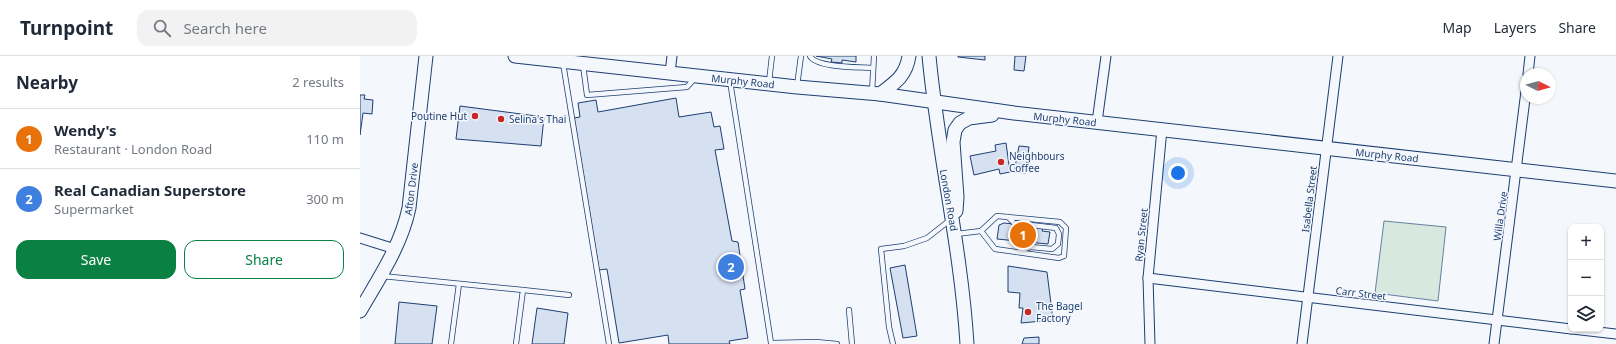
<!DOCTYPE html>
<html lang="en">
<head>
<meta charset="utf-8">
<style>
	:root { --surface:#fff; --page:#f2f2f3; --text:#1f2937; --muted:#747a83; --line:#e0e1e3; --accent:#0b8043 }
	body { margin:0; font-family:"Noto Sans",sans-serif; background:var(--page); color:var(--text) }
	.controls { position:absolute; right:12px; bottom:12px; display:grid; overflow:hidden; border-radius:8px; box-shadow:0 1px 3px #0004 }
	.controls button { width:36px; height:36px; display:grid; place-items:center; padding:0; border:0; border-bottom:1px solid var(--line); background:var(--surface); color:var(--text); font:20px sans-serif }
	.compass { position:absolute; left:1160px; top:12px; width:36px; height:36px; border-radius:50%; background:var(--surface); box-shadow:0 1px 3px #0004; rotate:95deg }
	.you { position:absolute; left:818px; top:117px; width:14px; height:14px; margin:-10px; border:3px solid #fff; border-radius:50%; background:#1a73e8; box-shadow:0 0 0 6px #1a73e833 }
	.badge { display:grid; place-items:center; width:26px; height:26px; border-radius:50%; background:var(--accent); color:#fff; font-size:13px; font-weight:700 }
	.pin { position:absolute; translate:-50% -50%; border:2px solid #fff; box-shadow:0 1px 4px #0006 }
	.list { margin:0; padding:0; list-style:none }
	h2 { display:flex; justify-content:space-between; align-items:center; height:52px; margin:0; padding:0 16px; font-size:17px }
	h2 small { font-size:13px; font-weight:400; color:var(--muted) }
	.list li { display:grid; grid-template-columns:26px 1fr auto; gap:12px; align-items:center; box-sizing:border-box; height:60px; padding:0 16px; border-top:1px solid var(--line) }
	.list b { display:block; font-size:15px; white-space:nowrap }
	.list p { margin:0; font-size:13px; white-space:nowrap; color:var(--muted) }
	.list em { font-size:13px; font-style:normal; color:var(--muted) }
	.actions { display:flex; gap:8px; padding:12px 16px }
	.actions a { flex:1; padding:9px 0; border:1px solid var(--accent); border-radius:12px; text-align:center; font-size:14px; color:var(--accent) }
	.actions .main { background:var(--accent); color:#fff }
	.icon { flex:none; width:22px; height:22px; fill:none; stroke:currentColor; stroke-width:2; stroke-linecap:round; stroke-linejoin:round }
	.map { position:relative; flex:none; width:1256px; height:288px; overflow:hidden }
	header { display:flex; align-items:center; gap:24px; box-sizing:border-box; height:56px; padding:0 20px; background:var(--surface); border-bottom:1px solid var(--line) }
	header strong { font-size:19px }
	nav { display:flex; gap:22px; margin-inline-start:auto; font-size:14px }
	.search { width:280px; height:36px; background:var(--page); display:flex; align-items:center; gap:10px; box-sizing:border-box; padding:0 14px; border-radius:12px; color:var(--muted); font-size:15px }
	main { display:flex }
	aside { flex:1; background:var(--surface) }
	.map>svg:first-child { display:block }
	.green { fill:#d7e8df; stroke:#687fa3 }
	.building { fill:#d5e0f0; stroke:#1d3f73 }
	.lines { fill:none; stroke-linecap:round; stroke-linejoin:round }
	.lane-casing { stroke:#1d3f73; stroke-width:6 }
	.street-casing { stroke:#1d3f73; stroke-width:11 }
	.secondary-casing { stroke:#1d3f73; stroke-width:15 }
	.lane { stroke:#f4f7fb; stroke-width:4.5 }
	.street { stroke:#f4f7fb; stroke-width:9 }
	.secondary { stroke:#f4f7fb; stroke-width:13 }
	.poi-dot { fill:#c62828; stroke:#f4f7fb; stroke-width:1.5 }
	.labels { text-anchor:middle; stroke-width:3; stroke-linejoin:round; paint-order:stroke }
	.street-label { font-size:10px; fill:#1d3f73; stroke:#f4f7fb }
	.poi-label { font-size:10px; fill:#1d3f73; stroke:#f4f7fb; text-anchor:start }
</style>
</head>
<body>
<header>
<strong>Turnpoint</strong>
<div class="search"><svg class="icon" aria-label="search" viewBox="0 0 24 24"><circle cx="10" cy="10" r="6"/><path d="M15 15l6 6"/></svg>Search here</div>
<nav><a>Map</a><a>Layers</a><a>Share</a></nav>
</header>
<main>
<aside>
<h2>Nearby<small>2 results</small></h2>
<ul class="list">
<li><span class="badge" style="background:#e8710a">1</span><div><b>Wendy's</b><p>Restaurant · London Road</p></div><em>110 m</em></li>
<li><span class="badge" style="background:#3f7fe0">2</span><div><b>Real Canadian Superstore</b><p>Supermarket</p></div><em>300 m</em></li>
</ul>
<div class="actions"><a class="main">Save</a><a>Share</a></div>
</aside>
<div class="map">
<svg width="1256" height="288" viewBox="0 0 1256 288">
	<rect width="100%" height="100%" fill="#f4f7fb"/>
	<path class="green" d="M1024,165L1086,171L1078,245L1015,237Z"/>
	<g class="building">
		<path d="M456,0H496V6L482,4V7L471,6L472,3Z"/>
		<path d="M598,0H625V4L598,1Z"/>
		<path d="M655,0H666L664,15L654,14Z"/>
		<path d="M0,39H5L4,43L13,44L12,58L3,57L0,79Z"/>
		<path d="M316,42L319,61L351,56L354,71L360,70L364,93L355,94L372,185L378,186L385,233L380,234L388,282L369,285L370,288H309L308,279L259,287L247,213L239,214L214,62L220,61L218,47L236,44L238,56Z"/>
		<path d="M100,50L184,61L181,90L96,83Z"/>
		<path d="M646,87L650,116L640,118L639,113L614,119L610,100L636,95L635,89Z"/>
		<path d="M659,90L669,91L666,117L654,116Z"/>
		<path d="M644,167L683,171L682,175L690,176L688,188L637,183L639,169Z"/>
		<path d="M545,209L557,280L543,282L530,212Z"/>
		<path d="M648,210L687,216L693,264L661,267L663,252H659L660,237L648,236Z"/>
		<path d="M39,246L77,250L72,288H35Z"/>
		<path d="M177,252L208,257L204,288H172Z"/>
		<path d="M679,281V288H662L664,282Z"/>
	</g>
	<g class="lines">
		<g class="lane-casing">
			<g id="lane">
				<path d="M450,0C456,12 500,11 512,12"/>
				<path d="M203,7L249,288"/>
				<path d="M223,9L227,39L327,31L335,22"/>
				<path d="M370,25L411,287L456,286L477,288"/>
				<path d="M409,26L412,0"/>
				<path d="M437,30L441,0"/>
				<path d="M512,36L514,0"/>
				<path d="M648,161L654,167L696,172L699,178L698,188L692,193L671,191L657,196"/>
				<path d="M596,178L621,175L637,160L700,166L706,172L704,200L699,202L635,193L621,175"/>
				<path d="M22,220L163,234L156,288"/>
				<path d="M163,234L209,239"/>
				<path d="M489,254L492,288"/>
				<path d="M91,288L99,228"/>
				<path d="M533,288L529,271L521,193L544,190L567,182L590,164"/>
			</g>
		</g>
		<g class="street-casing">
			<g id="street">
				<path d="M310,17L312,0"/>
				<path d="M1168,18L1170,0"/>
				<path d="M737,66L746,0"/>
				<path d="M0,182L35,193"/>
				<path d="M788,222L1211,273"/>
				<path d="M1212,273L1256,278"/>
				<path d="M790,288L788,222L802,73"/>
				<path d="M942,288L978,0"/>
				<path d="M1134,288L1166,35"/>
			</g>
		</g>
		<g class="secondary-casing">
			<g id="secondary">
				<path d="M155,0L437,31L520,38L654,57L1256,125"/>
				<path d="M569,0C578,97 601,191 607,288"/>
				<path d="M520,38C535,27 546,20 549,0"/>
				<path d="M596,155L597,141L593,86L595,74L600,67L609,62L632,59"/>
				<path d="M0,255C19,222 41,190 49,152L66,0"/>
			</g>
		</g>
		<use href="#lane" class="lane"/>
		<use href="#street" class="street"/>
		<use href="#secondary" class="secondary"/>
	</g>
	<g class="poi-dot">
		<circle cx="115" cy="60" r="4"/>
		<circle cx="141" cy="63" r="4"/>
		<circle cx="641" cy="106" r="4"/>
		<circle cx="668" cy="256" r="4"/>
	</g>
	<g class="labels">
		<g class="street-label">
			<text transform="translate(383 25) rotate(6)" y="4">Murphy Road</text>
			<text transform="translate(705 63) rotate(6)" y="4">Murphy Road</text>
			<text transform="translate(1027 99) rotate(6)" y="4">Murphy Road</text>
			<text transform="translate(51 133) rotate(-83)" y="4">Afton Drive</text>
			<text transform="translate(949 143) rotate(-83)" y="4">Isabella Street</text>
			<text transform="translate(589 144) rotate(80)" y="4">London Road</text>
			<text transform="translate(1140 160) rotate(-82)" y="4">Willa Drive</text>
			<text transform="translate(781 179) rotate(-84)" y="4">Ryan Street</text>
			<text transform="translate(1001 237) rotate(7)" y="4">Carr Street</text>
		</g>
		<g class="poi-label">
			<text x="107" y="64" text-anchor="end">Poutine Hut</text>
			<text x="149" y="67">Selina's Thai</text>
			<text x="649" y="104">Neighbours<tspan x="649" dy="12">Coffee</tspan></text>
			<text x="676" y="254">The Bagel<tspan x="676" dy="12">Factory</tspan></text>
		</g>
	</g>
</svg>
<div class="controls">
<button>+</button>
<button>−</button>
<button><svg class="icon" aria-label="layers" viewBox="0 0 24 24"><path d="M12 4l9 5-9 5-9-5zM3 14l9 5 9-5"/></svg></button>
</div>
<svg class="compass" viewBox="-18 -18 36 36"><path d="M0-13l5 13h-10z" fill="#e53935"/><path d="M0 13l5-13h-10z" fill="#747a83"/></svg>
<div class="you"></div>
<div class="pin badge" style="left:663px;top:179px;background:#e8710a">1</div>
<div class="pin badge" style="left:371px;top:211px;background:#3f7fe0">2</div>
</div>
</main>
</body>
</html>
